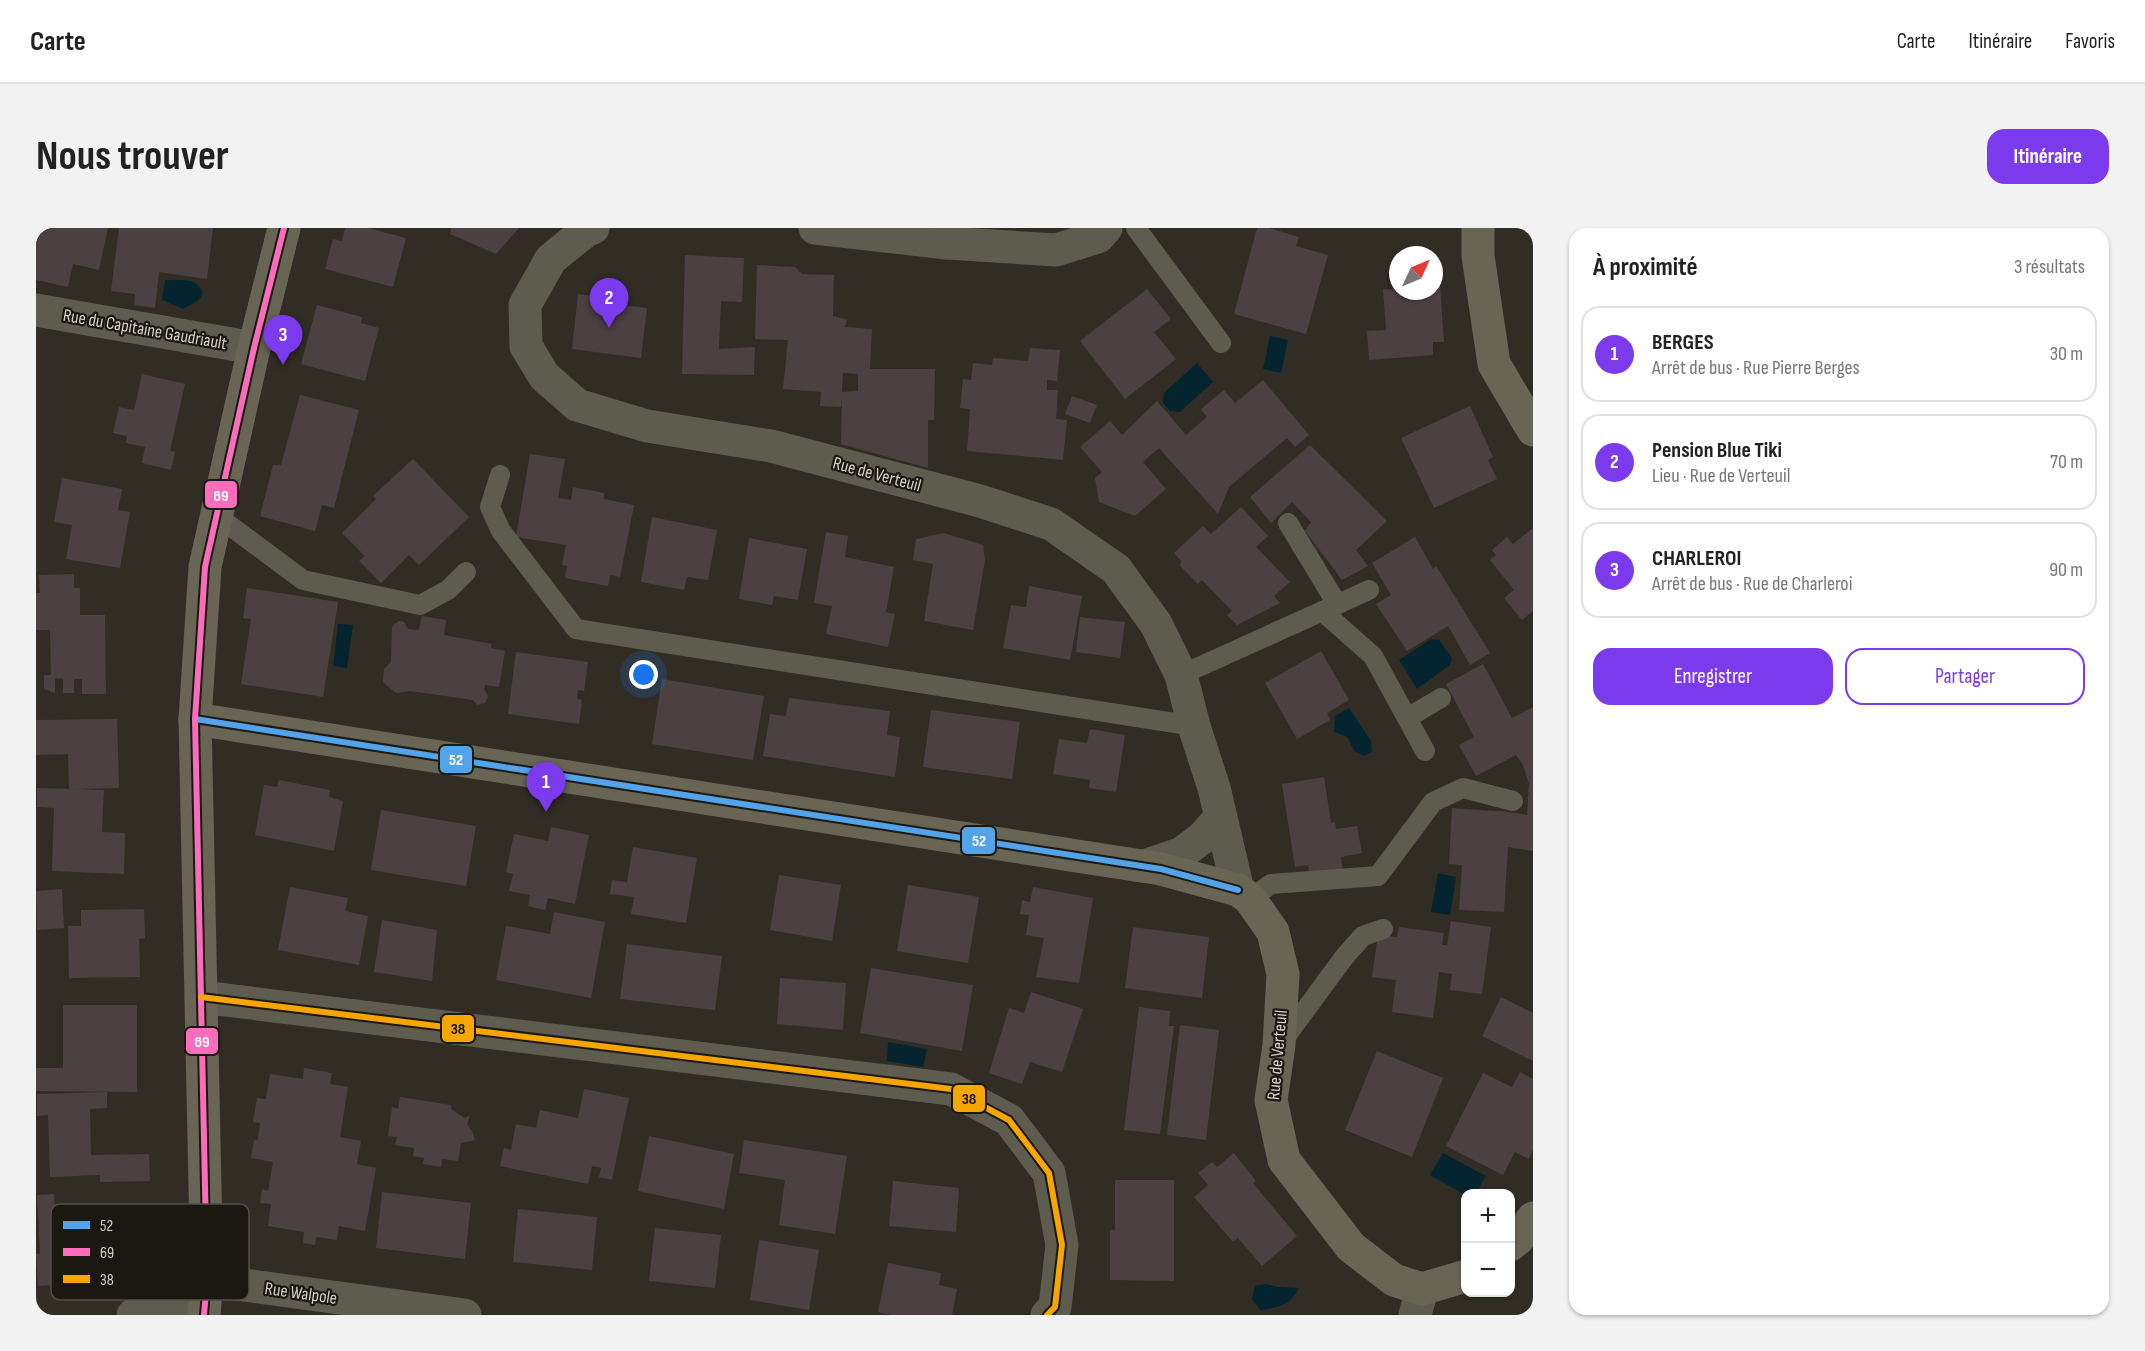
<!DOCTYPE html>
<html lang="fr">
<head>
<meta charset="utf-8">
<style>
	:root { --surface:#fff; --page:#f2f2f2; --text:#222; --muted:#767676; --line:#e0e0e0; --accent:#7c3aed }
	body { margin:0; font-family:"Sofia Sans Condensed",sans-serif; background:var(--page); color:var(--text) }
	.controls { position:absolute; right:18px; bottom:18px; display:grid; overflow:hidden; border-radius:12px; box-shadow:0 2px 4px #0004 }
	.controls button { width:54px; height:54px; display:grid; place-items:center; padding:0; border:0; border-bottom:2px solid var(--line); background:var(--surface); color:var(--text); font:30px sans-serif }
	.compass { position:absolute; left:1353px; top:18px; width:54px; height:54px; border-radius:50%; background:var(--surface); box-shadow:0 2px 4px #0004; rotate:46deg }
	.you { position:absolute; left:608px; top:447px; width:21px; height:21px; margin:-15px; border:4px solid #fff; border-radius:50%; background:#1a73e8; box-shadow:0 0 0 9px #1a73e833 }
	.badge { display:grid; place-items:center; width:39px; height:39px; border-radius:50%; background:var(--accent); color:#fff; font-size:20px; font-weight:700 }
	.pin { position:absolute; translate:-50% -50px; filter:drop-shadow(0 2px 3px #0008) }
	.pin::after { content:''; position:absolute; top:32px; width:21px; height:18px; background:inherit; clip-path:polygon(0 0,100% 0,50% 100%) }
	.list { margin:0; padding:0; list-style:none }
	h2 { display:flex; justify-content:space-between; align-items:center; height:78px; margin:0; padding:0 24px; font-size:26px }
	h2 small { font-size:20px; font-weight:400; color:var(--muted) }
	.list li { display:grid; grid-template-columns:39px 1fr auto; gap:18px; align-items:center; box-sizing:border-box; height:96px; margin:0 12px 12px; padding:0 12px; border:2px solid var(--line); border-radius:18px }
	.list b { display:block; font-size:22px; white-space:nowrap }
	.list p { margin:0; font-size:20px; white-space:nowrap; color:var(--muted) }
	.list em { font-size:20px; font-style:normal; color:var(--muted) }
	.actions { display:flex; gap:12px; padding:18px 24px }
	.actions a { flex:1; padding:14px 0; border:2px solid var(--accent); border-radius:18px; text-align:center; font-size:21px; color:var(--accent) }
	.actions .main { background:var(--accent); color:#fff }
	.map { position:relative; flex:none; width:1497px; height:1087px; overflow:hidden; border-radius:18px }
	header { display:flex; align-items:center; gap:36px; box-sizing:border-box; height:84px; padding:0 30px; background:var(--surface); border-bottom:2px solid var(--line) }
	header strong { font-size:28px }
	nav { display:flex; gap:33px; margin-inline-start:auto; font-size:21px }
	.intro { display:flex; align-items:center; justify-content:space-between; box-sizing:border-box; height:144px; padding:0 36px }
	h1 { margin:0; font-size:42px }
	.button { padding:15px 27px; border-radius:18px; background:var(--accent); color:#fff; font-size:21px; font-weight:700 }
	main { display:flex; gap:36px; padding:0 36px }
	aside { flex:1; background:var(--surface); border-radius:18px; box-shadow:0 2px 4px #0004 }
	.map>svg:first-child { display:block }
	.water { fill:#042430 }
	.building { fill:#4b4143; fill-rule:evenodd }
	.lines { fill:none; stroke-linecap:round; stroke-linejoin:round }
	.lane { stroke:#5e5c4e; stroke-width:20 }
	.street { stroke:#5e5c4e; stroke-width:33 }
	.secondary { stroke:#686554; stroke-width:33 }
	.bus-1-casing { stroke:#1b1711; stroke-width:10 }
	.bus-2-casing { stroke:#1b1711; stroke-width:10 }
	.bus-3-casing { stroke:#1b1711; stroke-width:10 }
	.bus-1 { stroke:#53a3e8; stroke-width:6 }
	.bus-2 { stroke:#fb6dba; stroke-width:6 }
	.bus-3 { stroke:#f7a600; stroke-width:6 }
	.labels { text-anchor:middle; stroke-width:4.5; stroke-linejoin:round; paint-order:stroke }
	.street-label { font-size:18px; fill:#d6d1c8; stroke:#1b1711 }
	.key { fill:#1b1711; stroke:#534f48; stroke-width:1.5 }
	.key-label { font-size:16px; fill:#d6d1c8 }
	.line-badge { stroke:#1b1711; stroke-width:2 }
	.badge-label { font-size:16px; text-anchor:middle; font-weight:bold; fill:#fff }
	.pale-badge-label { font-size:16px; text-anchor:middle; font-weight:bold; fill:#111 }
</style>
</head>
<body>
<header>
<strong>Carte</strong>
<nav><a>Carte</a><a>Itinéraire</a><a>Favoris</a></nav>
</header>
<div class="intro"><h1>Nous trouver</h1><a class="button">Itinéraire</a></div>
<main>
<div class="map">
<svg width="1497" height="1087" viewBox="0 0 1497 1087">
	<rect width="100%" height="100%" fill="#312d25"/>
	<g class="water">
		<path d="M129,52C145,53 160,48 167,65L163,72L147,81L126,72Z"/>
		<path d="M1234,108L1252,112L1245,145L1227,141Z"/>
		<path d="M1161,135L1177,154L1144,184L1134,183L1127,175L1128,165Z"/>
		<path d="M302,396L317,397L311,440L297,438Z"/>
		<path d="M1395,411L1403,412L1416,430L1414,437L1381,461L1363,432Z"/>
		<path d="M1313,480L1335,513L1336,524L1328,528L1319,524L1311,509L1298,504L1299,488Z"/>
		<path d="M1402,645L1420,649L1414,687L1395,684Z"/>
		<path d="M852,814L891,821L887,839L851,833Z"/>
		<path d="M1407,925L1450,948L1440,965L1429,967L1394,947Z"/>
		<path d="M1230,1056L1242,1059L1263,1060C1255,1077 1241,1080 1224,1082L1216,1071L1219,1058Z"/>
	</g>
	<g class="building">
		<path d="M0,0H72L63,42L37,36L32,59L0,52Z"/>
		<path d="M83,0H177L171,51L123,44L119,80L98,77L99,66L75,63Z"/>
		<path d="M309,0H332L370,10L357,59L289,41L297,11L306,13Z"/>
		<path d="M415,0H483L460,26L414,6Z"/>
		<path d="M1221,0H1233L1263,9L1260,18L1292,27L1270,106L1198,86Z"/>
		<path d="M649,27L708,30L706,74L685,73L683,121L719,119L718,147L646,146Z"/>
		<path d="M721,37L759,39L766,46L798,47L797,88L811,92L809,99L836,101L834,141H899L898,192H892V240L805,216L806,169L805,179L784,178L785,164L747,161L752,112L719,111ZM807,145L822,146V163L806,164Z"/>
		<path d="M1404,57L1408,114H1397V127L1333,132L1331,103L1350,102L1347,61L1398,63V58Z"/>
		<path d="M1111,61L1135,91L1118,104L1140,131L1089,171L1044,113Z"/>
		<path d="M542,66L584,71L585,77L611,80L605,130L536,121Z"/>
		<path d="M281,77L326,89L325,95L343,100L329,153L265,136Z"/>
		<path d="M994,120L1024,122L1021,153L1011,152V162H1022L1020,191L1031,192L1027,232L931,223L934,181L924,180L927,151L935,152L937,135L956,137L957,130L992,133Z"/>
		<path d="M106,146L149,156L134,223L139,224L135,242L106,235L109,219L90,215L91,208L77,205L83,179L98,182Z"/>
		<path d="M1227,152L1273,207L1259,219L1251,210L1193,259L1182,286L1123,220L1107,234L1130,261L1099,288L1063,274L1059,250L1066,244L1044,219L1074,193L1086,207L1121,173L1150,207L1171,189L1165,181L1188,162L1199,175Z"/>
		<path d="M264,167L323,182L298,280L286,277L279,303L224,288L237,237H245Z"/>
		<path d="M1036,168L1061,177L1054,195L1029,186Z"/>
		<path d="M1434,178L1457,229L1452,232L1461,251L1398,280L1365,210Z"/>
		<path d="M1274,217L1351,293L1320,322L1332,338L1306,352L1269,303L1275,294L1256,274L1235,295L1214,269Z"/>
		<path d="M494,226L529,231L522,270L535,272L537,259L568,265V271L598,277L584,349L574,347L572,358L529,350L531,338L526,337L530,317L480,309Z"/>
		<path d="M377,231L433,289L383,337L373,327L345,355L323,333L329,328L306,305L340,271L337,268Z"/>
		<path d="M26,250L86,261L82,282L94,284L84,340L30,331L36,297L18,294Z"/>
		<path d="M1205,279L1232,308L1220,319L1254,354L1238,368L1244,375L1201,397L1191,387L1196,383L1166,352L1162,356L1144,338L1145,333L1138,325L1167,298L1175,306Z"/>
		<path d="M616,289L681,302L672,352L651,349L648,362L605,354Z"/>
		<path d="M1497,300V383L1486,392L1468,370L1478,362L1454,332L1460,327L1456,322L1471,309L1477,316Z"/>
		<path d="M790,304L812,308L809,329L858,339L850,384L859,386L852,419L790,406L796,378L778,375Z"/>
		<path d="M908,305L947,317L949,332L937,402L888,393L897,336L877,332L880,311Z"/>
		<path d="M1379,309L1397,341L1400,338L1454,425L1434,437L1412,398L1371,423L1340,376L1355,367L1336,335Z"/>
		<path d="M713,310L771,321L762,372L738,368L736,377L703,371Z"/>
		<path d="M38,346V360H44V387H69L70,466H46V451H38V465H27V451L19,450V465L8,461V447H15L14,402H0V365H4L3,347Z"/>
		<path d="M993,358L1046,368L1034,432L967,420L975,377L990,379Z"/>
		<path d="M211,360L302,374L287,469L205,456L215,391L207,390Z"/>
		<path d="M386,388L410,392L408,407L456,416L455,420L469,423L463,459L449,457L448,461L452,468L449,475L441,477L437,472L374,463L360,465L347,454L348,441L355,434L356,398L363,393L368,394L372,401L383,402Z"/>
		<path d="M1044,389L1089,394L1084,430L1040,424Z"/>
		<path d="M1285,423L1313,472L1291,485L1294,492L1261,511L1229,455Z"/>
		<path d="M480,424L552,434L548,463L542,462L541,471L546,472L543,496L472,486Z"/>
		<path d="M1447,436L1476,490L1497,479V623L1472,619L1468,684L1423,682L1426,637L1413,636L1416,580L1474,584L1491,587L1493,556L1487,537L1480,527L1440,548L1423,517L1438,509L1410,456Z"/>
		<path d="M626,451L728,468L717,532L616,516Z"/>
		<path d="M753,470L854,483L851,507L864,509L859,549L727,528L734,486L750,488Z"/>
		<path d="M895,482L984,494L976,551L887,539Z"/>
		<path d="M81,491L83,560L39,561L68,562L66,604L89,605L88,646L16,643L18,580L1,579V560L33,561L32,526L0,527V492Z"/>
		<path d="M1054,501L1089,507L1080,564L1053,560L1054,552L1017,546L1023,511L1051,515Z"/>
		<path d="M1288,549L1295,595L1299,594L1300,601L1321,598L1326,625L1305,629L1307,647L1274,653L1272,637L1259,639L1246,556Z"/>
		<path d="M243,552L294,562L293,569L307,573L298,623L219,607L228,557L241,559Z"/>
		<path d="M345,582L440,598L430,658L335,642Z"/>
		<path d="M515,599L553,607L539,676L512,670L509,682L492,678L494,667L473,663L477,646L470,644L478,606L512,613Z"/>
		<path d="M597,619L661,630L650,695L595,686L598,669L574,666L576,652L591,654Z"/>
		<path d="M743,647L805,657L796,713L734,702Z"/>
		<path d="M872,657L943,669L932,735L861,723Z"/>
		<path d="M254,659L312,670L309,683L332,688L323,737L242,722Z"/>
		<path d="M997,659L1057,670L1043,755L1000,749L1008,710L990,707L993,687L984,686L986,672L994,674Z"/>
		<path d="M26,661L28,700L1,702L0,663Z"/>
		<path d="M108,681L109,710L103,711L104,749L33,750L32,698H45V682Z"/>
		<path d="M518,684L569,694L555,770L460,752L470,698L514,706Z"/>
		<path d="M346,692L401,702L396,753L338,744Z"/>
		<path d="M1415,693L1455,699L1446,766L1414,762L1416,746L1403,744L1397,790L1356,784L1360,752L1336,749L1342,707L1361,709L1363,699L1408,705L1406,717H1411Z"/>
		<path d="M1097,699L1173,709L1166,770L1089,760Z"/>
		<path d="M591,716L686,728L679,782L584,771Z"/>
		<path d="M835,740L937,757L926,823L824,805Z"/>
		<path d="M744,750L810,755L807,802L741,796Z"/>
		<path d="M995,764L1047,781L1026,844L994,834L986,856L953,845L973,780L988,785Z"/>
		<path d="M1465,769L1497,785V833L1446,808Z"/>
		<path d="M27,777H101V864L0,863V840H27Z"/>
		<path d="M1103,779L1134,783L1133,798H1138L1124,906L1088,902Z"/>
		<path d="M1144,797L1183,802L1170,912L1131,907Z"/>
		<path d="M1341,823L1407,850L1376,929L1309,902Z"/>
		<path d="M268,840L296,845L294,856L312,859L304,909L325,913L321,936L340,940L329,1003L303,998L301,1012L280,1009L279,1017L267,1015L268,1004L232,998L235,976L224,975L226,961L232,963L237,934L215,930L218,912H222L224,895L217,894L221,870L230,871L234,846L267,851Z"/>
		<path d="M1484,844L1497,851V922L1493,931L1479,924L1467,947L1410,918L1447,845L1476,859Z"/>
		<path d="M548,861L593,870L576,952L563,949L565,940L556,938L552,956L464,938L468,920L475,922L480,896L500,900L504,882L542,890Z"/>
		<path d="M71,864V880L54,881L55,927L113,926L114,953L64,954V947L14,949L12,887L1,888V866Z"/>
		<path d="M364,869L415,877V881L428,890L434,888L431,896L436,903L439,912L425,915L422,933L406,931L405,939L387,936L388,930L377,928L378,920L359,917L361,909L352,908L356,879L362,881Z"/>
		<path d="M613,908L698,926L688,981L602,963Z"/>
		<path d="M708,912L811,928L799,1006L743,997L749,952L703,945Z"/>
		<path d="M1198,925L1220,953L1217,955L1261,1008L1226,1038L1202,1010L1197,1014L1158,969L1172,957L1162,945L1176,934L1181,939Z"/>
		<path d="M1079,952H1138V1053L1074,1052V1002H1079Z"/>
		<path d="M857,953L923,960L920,1004L853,998Z"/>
		<path d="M346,964L435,975L429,1031L340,1020Z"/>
		<path d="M18,966L21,1025L28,1024L27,1015H23L21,984L76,981L80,1054L2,1058L0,1026H4L1,967Z"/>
		<path d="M482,981L561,989L556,1042L477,1034Z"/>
		<path d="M619,1000L685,1007L679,1060L613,1053Z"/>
		<path d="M723,1012L783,1022L773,1082L714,1072Z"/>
		<path d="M852,1035L905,1045L903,1057L921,1061L916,1087H855L842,1084Z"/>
	</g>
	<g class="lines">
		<g class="lane">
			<path d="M1100,0L1185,115"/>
			<path d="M464,247L454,279L465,303L540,401L1158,498"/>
			<path d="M181,288L267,352L384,377L412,362L430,344"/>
			<path d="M1252,295L1301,376"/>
			<path d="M1286,383L1337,428L1389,523"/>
			<path d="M1145,447L1333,362"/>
			<path d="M1371,490L1405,470"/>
			<path d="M1214,671L1235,656L1342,648L1397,574L1427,560L1477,573"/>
			<path d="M1245,815L1309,728L1327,708L1347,701"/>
		</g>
		<g class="street">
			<path d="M557,0L551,2L515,31L489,77L490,118L508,148L541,177L611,198L735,218L944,273L1015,296L1080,341L1120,396L1145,447L1158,498L1178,560L1202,662"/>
			<path d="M779,0L911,15L915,0"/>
			<path d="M911,15L1020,22L1062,9L1070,0"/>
			<path d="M0,82L218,120"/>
			<path d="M1108,638L1146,625L1166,610L1184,590"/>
			<path d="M165,769L915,861L973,892L1013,945L1026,1017L1019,1079L1011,1087"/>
			<path d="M171,1052L429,1087"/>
			<path d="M97,1087L155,1083L167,1080"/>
			<path d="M1379,1087L1386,1061"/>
		</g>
		<g class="secondary">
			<path d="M1442,0V28L1458,136L1497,202"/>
			<path d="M159,491L1125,641L1202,662L1214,671L1237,704L1247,746L1243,817L1235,872L1248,932L1315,1019L1358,1052L1386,1061L1430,1048"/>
			<path d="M1474,1017L1482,1011L1497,990"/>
			<path d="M168,1087L171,1052L159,491L169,339L218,120L248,0"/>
		</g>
		<g class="bus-1-casing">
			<path id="bus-1" d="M159,491L1125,641L1202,662"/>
		</g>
		<g class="bus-2-casing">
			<path id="bus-2" d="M168,1087L171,1052L159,491L169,339L218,120L248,0"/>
		</g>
		<g class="bus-3-casing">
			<path id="bus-3" d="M165,769L915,861L973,892L1013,945L1026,1017L1019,1079L1011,1087"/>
		</g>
		<use href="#bus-1" class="bus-1"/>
		<use href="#bus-2" class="bus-2"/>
		<use href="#bus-3" class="bus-3"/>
	</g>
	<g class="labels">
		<g class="street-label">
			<text transform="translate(109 101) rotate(10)" y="6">Rue du Capitaine Gaudriault</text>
			<text transform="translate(841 246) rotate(15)" y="6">Rue de Verteuil</text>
			<text transform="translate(1241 827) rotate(-85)" y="6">Rue de Verteuil</text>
			<text transform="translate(265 1065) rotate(8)" y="6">Rue Walpole</text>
		</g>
	</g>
	<rect x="15" y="976" width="198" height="96" rx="9" class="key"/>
	<rect x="27" y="993" width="27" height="8" fill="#53a3e8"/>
	<rect x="27" y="1020" width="27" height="8" fill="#fb6dba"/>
	<rect x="27" y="1047" width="27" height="8" fill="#f7a600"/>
	<g class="key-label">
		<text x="64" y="1003">52</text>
		<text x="64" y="1030">69</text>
		<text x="64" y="1057">38</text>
	</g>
	<g class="line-badge">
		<rect x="168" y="252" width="34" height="29" rx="6" fill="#fb6dba"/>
		<rect x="403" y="517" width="34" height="29" rx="6" fill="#53a3e8"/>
		<rect x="925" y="598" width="35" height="29" rx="6" fill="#53a3e8"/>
		<rect x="405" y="786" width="34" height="29" rx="6" fill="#f7a600"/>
		<rect x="149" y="799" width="34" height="28" rx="6" fill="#fb6dba"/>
		<rect x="916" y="856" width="34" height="29" rx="6" fill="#f7a600"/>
	</g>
	<g class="badge-label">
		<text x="185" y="273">69</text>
		<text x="420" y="537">52</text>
		<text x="943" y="618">52</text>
		<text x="166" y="819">69</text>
	</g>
	<g class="pale-badge-label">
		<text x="422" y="806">38</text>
		<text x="933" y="876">38</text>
	</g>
</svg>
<div class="controls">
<button>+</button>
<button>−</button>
</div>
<svg class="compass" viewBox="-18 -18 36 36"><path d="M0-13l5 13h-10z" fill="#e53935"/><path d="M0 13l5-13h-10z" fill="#767676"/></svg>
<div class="you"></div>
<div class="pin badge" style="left:510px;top:584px">1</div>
<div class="pin badge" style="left:573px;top:100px">2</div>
<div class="pin badge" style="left:247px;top:137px">3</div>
</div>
<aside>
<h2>À proximité<small>3 résultats</small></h2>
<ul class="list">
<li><span class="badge">1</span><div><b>BERGES</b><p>Arrêt de bus · Rue Pierre Berges</p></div><em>30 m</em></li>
<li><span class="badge">2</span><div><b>Pension Blue Tiki</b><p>Lieu · Rue de Verteuil</p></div><em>70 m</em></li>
<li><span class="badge">3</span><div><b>CHARLEROI</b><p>Arrêt de bus · Rue de Charleroi</p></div><em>90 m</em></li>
</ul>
<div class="actions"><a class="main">Enregistrer</a><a>Partager</a></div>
</aside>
</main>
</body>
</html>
